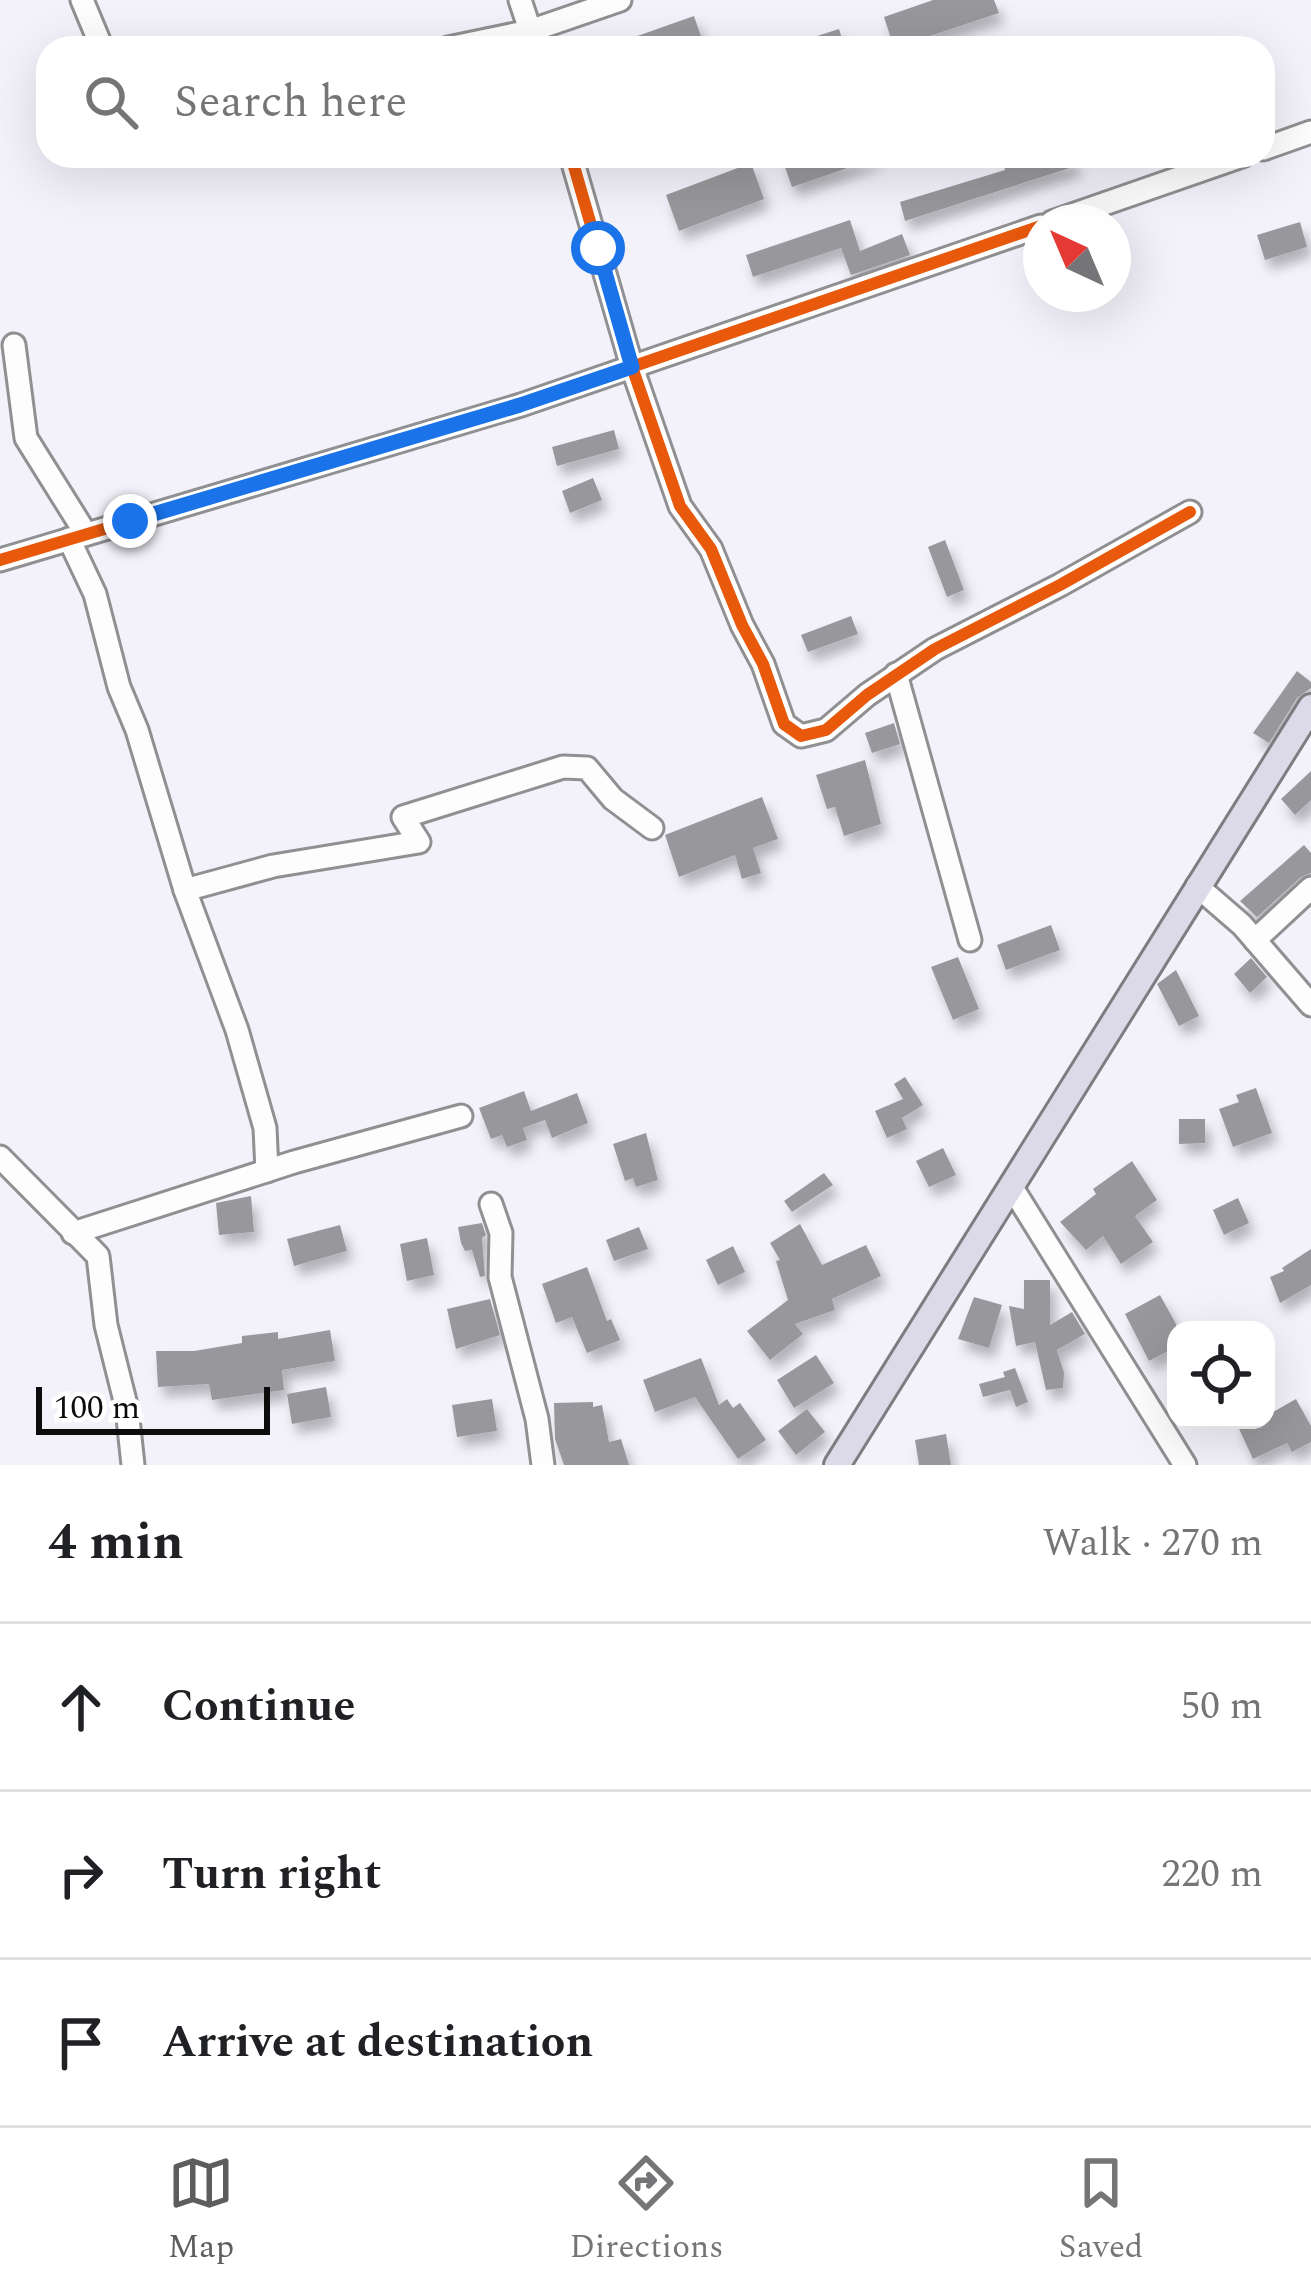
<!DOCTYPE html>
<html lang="en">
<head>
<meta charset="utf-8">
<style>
	:root { --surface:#fff; --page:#f6f6f6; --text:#202124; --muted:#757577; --line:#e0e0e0; --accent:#5d5c5f }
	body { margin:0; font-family:Spectral,serif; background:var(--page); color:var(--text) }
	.controls { position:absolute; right:36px; bottom:36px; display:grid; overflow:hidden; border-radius:24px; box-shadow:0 12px 48px #0002 }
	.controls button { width:108px; height:108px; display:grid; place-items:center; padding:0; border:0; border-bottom:3px solid var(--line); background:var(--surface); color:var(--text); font:60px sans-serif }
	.compass { position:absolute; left:1023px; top:204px; width:108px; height:108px; border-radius:50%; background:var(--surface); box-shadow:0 12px 48px #0002; rotate:316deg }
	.scale { position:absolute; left:36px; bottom:30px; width:234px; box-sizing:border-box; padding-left:12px; border:6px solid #0c0c0c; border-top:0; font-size:33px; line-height:42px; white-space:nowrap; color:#0c0c0c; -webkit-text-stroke:9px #fff; paint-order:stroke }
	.stop { position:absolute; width:36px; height:36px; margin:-27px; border:9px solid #1a73e8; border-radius:50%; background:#fff }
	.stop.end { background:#1a73e8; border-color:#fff; box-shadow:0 3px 12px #0008 }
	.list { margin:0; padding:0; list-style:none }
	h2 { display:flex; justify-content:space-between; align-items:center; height:156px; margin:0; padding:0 48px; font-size:51px }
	h2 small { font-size:39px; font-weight:400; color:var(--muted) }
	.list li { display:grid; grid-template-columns:78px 1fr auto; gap:36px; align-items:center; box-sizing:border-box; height:168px; padding:0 48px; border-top:3px solid var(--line) }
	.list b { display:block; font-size:45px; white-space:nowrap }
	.list em { font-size:39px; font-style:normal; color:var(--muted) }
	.icon { flex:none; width:66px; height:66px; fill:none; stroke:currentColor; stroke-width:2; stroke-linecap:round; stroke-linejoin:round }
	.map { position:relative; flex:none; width:1311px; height:1465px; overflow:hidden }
	.search { position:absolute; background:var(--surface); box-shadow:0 12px 48px #0002; left:36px; right:36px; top:36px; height:132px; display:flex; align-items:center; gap:30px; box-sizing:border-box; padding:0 42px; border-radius:36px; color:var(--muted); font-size:45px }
	.sheet { height:660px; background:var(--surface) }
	nav { display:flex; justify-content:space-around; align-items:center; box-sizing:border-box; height:168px; border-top:3px solid var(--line); background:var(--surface); font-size:33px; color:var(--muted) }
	nav a { display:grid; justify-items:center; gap:6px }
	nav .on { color:var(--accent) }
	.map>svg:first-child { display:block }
	.building { fill:#98989c; filter:url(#shadow) }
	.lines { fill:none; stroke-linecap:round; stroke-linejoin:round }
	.minor-casing { stroke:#909093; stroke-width:27 }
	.major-casing { stroke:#7d7d80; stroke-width:30 }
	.minor { stroke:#fdfdfe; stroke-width:21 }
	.major { stroke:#dcdae9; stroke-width:24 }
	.cycleway-casing { stroke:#fff; stroke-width:20 }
	.cycleway { stroke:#e8590c; stroke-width:12 }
	.route { stroke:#1a73e8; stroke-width:15 }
</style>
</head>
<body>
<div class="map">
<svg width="1311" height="1465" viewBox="0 0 1311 1465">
	<defs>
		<filter id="shadow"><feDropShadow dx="5.5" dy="10" stdDeviation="6" flood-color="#0004"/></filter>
	</defs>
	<rect width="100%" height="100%" fill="#f3f2fa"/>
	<g class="building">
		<path d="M933,0H994L999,13L894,48L884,17Z"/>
		<path d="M694,16L705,48H610L609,46Z"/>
		<path d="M839,29L845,48H789V45Z"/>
		<path d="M781,156H877V158L792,187Z"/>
		<path d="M1030,156H1073L1076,166L905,221L900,202L1005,170L1004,164Z"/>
		<path d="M751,163L764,199L679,231L666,195Z"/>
		<path d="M850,220L860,251L902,234L910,255L851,275L841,248L753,277L746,255Z"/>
		<path d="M1300,222L1307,247L1265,260L1257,235Z"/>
		<path d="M614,430L619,449L557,466L552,447Z"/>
		<path d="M593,478L602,500L570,513L562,491Z"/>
		<path d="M945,540L964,590L947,597L928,547Z"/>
		<path d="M851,616L858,634L808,652L801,635Z"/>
		<path d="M1297,671L1311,682V688L1297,698L1269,743L1253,733Z"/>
		<path d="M894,723L900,744L872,753L865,733Z"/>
		<path d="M865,760L881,824L844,836L835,807L827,809L816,775Z"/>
		<path d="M1311,771V800L1295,815L1281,799Z"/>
		<path d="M762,797L778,839L753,848L761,873L742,879L735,855L679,877L665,835Z"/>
		<path d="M1304,845L1311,853V873L1301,877L1257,917L1240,901Z"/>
		<path d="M1051,925L1060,950L1006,970L997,945Z"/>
		<path d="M958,957L979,1009L953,1020L931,967Z"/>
		<path d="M1251,958L1267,977L1250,993L1234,974Z"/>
		<path d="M1176,970L1199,1016L1179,1026L1157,984Z"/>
		<path d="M905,1077L923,1105L902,1118L907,1129L887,1138L875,1111L903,1099L894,1084Z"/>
		<path d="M1256,1088L1272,1133L1233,1147L1219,1109L1239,1102L1236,1095Z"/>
		<path d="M524,1091L531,1111L577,1093L588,1123L552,1138L545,1120L523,1128L527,1140L507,1147L502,1135L491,1139L479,1108Z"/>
		<path d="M1179,1119H1205V1143L1179,1144Z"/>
		<path d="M646,1133L658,1180L636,1187L633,1178L625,1181L613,1144Z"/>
		<path d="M943,1148L956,1175L929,1187L916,1161Z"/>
		<path d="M1132,1161L1157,1200L1135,1216L1153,1242L1121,1264L1103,1236L1086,1250L1060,1222L1096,1194L1093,1189Z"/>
		<path d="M824,1173L833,1185L792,1212L784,1201Z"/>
		<path d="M251,1196L254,1232L219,1235L216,1203Z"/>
		<path d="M1238,1198L1249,1223L1224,1235L1213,1210Z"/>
		<path d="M482,1223L486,1235L482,1238L485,1276L480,1277L472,1250L465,1251L461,1243L458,1227Z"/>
		<path d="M800,1224L822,1265L866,1245L881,1276L832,1299L835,1310L795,1324L803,1334L770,1360L747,1331L788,1300L776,1261L780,1260L770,1243Z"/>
		<path d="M340,1225L347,1251L294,1266L287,1239Z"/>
		<path d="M639,1227L648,1249L614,1261L606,1240Z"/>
		<path d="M427,1238L434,1275L407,1281L400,1244Z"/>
		<path d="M733,1246L745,1272L718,1285L706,1260Z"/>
		<path d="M1311,1249V1285L1280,1303L1270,1277L1284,1271L1282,1268Z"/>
		<path d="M587,1267L607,1321L611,1319L620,1340L587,1353L572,1317L556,1323L542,1284Z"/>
		<path d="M1024,1280H1050V1325L1072,1312L1085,1334L1057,1350L1064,1373L1063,1388L1046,1390L1035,1342L1016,1346L1009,1306L1024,1309Z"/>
		<path d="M1160,1295L1176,1324V1347L1149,1361L1125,1314Z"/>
		<path d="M974,1297L1002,1305L989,1348L958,1339Z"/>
		<path d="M490,1299L500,1335L456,1349L447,1309Z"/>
		<path d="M330,1330L335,1361L282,1370L284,1390L212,1400L209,1384L158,1387L156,1351H194L242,1343V1336L278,1332V1339Z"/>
		<path d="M816,1355L834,1383L794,1408L777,1380Z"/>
		<path d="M701,1358L719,1405L727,1399L733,1408L740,1403L766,1440L738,1459L695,1397L655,1412L643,1380Z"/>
		<path d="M1015,1368L1028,1402L1016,1407L1010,1390L983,1397L979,1384L1005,1377L1003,1372Z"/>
		<path d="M326,1387L331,1417L292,1424L287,1394Z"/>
		<path d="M492,1399L497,1431L457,1437L452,1405Z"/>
		<path d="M1296,1399L1311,1426V1442L1292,1452L1287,1443L1253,1459L1235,1420H1266V1416Z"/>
		<path d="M593,1402V1407L602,1405L609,1442L621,1439L629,1465H564L555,1439L554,1403Z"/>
		<path d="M807,1409L825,1432L796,1455L778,1431Z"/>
		<path d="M946,1434L951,1465H919L915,1440Z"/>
	</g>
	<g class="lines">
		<g class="minor-casing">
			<g id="minor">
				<path d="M82,0L102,48"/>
				<path d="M520,0L536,48"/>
				<path d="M448,48L530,31L620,0"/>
				<path d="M1263,149L1311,132"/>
				<path d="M571,156L632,367L680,506L711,549L742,625L763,664L784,724L801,736L826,730L867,695L935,649L1060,585L1190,512"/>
				<path d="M1052,222L1242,156"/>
				<path d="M14,345L26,438L86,534"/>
				<path d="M69,539L95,594L119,687L137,730L185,890L237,1030L265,1128L267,1171"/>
				<path d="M0,560L521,405L1041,226"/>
				<path d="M896,674L970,940"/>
				<path d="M1197,886L1242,925L1311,1005"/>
				<path d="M185,890L273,866L419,842L403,817L563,767L587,768L613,799L652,828"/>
				<path d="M1255,940L1311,888"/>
				<path d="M0,1157L98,1256L106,1325L127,1409L133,1465"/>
				<path d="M1011,1186L1185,1465"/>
				<path d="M491,1204L501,1233L500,1277L537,1419L543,1465"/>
				<path d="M73,1233L294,1162L461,1116"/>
			</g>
		</g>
		<g class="major-casing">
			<path id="major" d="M837,1465L1311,707"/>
		</g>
		<use href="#minor" class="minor"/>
		<use href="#major" class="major"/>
		<g class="cycleway-casing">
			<g id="cycleway">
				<path d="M571,156L632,367L680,506L711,549L742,625L763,664L784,724L801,736L826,730L867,695L935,649L1060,585L1190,512"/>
				<path d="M0,560L521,405L1041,226"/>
			</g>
		</g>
		<use href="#cycleway" class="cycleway"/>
	</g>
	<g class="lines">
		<path class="route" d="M130,521L520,405L632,367L598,248"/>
	</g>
</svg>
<div class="controls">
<button><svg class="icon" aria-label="locate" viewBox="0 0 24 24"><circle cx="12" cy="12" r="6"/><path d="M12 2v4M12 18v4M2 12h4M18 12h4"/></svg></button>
</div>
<svg class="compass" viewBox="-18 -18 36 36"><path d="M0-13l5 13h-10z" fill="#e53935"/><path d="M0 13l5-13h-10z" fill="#757577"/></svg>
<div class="scale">100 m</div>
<div class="stop" style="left:598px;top:248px"></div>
<div class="stop end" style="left:130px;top:521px"></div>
<div class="search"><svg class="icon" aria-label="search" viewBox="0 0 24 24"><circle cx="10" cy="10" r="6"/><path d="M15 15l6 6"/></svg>Search here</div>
</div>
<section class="sheet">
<h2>4 min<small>Walk · 270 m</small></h2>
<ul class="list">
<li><svg class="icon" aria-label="ahead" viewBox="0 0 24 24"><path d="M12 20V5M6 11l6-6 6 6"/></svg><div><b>Continue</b></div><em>50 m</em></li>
<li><svg class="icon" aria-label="right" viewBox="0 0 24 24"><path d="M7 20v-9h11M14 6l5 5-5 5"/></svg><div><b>Turn right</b></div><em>220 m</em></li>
<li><svg class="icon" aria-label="arrive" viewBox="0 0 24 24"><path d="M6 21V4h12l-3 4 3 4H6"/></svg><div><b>Arrive at destination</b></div></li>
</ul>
</section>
<nav>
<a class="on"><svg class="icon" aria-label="map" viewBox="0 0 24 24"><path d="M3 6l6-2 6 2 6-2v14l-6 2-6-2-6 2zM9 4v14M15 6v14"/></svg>Map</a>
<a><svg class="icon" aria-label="directions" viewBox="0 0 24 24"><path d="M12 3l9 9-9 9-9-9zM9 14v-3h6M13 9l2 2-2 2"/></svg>Directions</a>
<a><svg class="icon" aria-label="saved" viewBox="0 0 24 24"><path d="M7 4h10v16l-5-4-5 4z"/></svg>Saved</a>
</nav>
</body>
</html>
